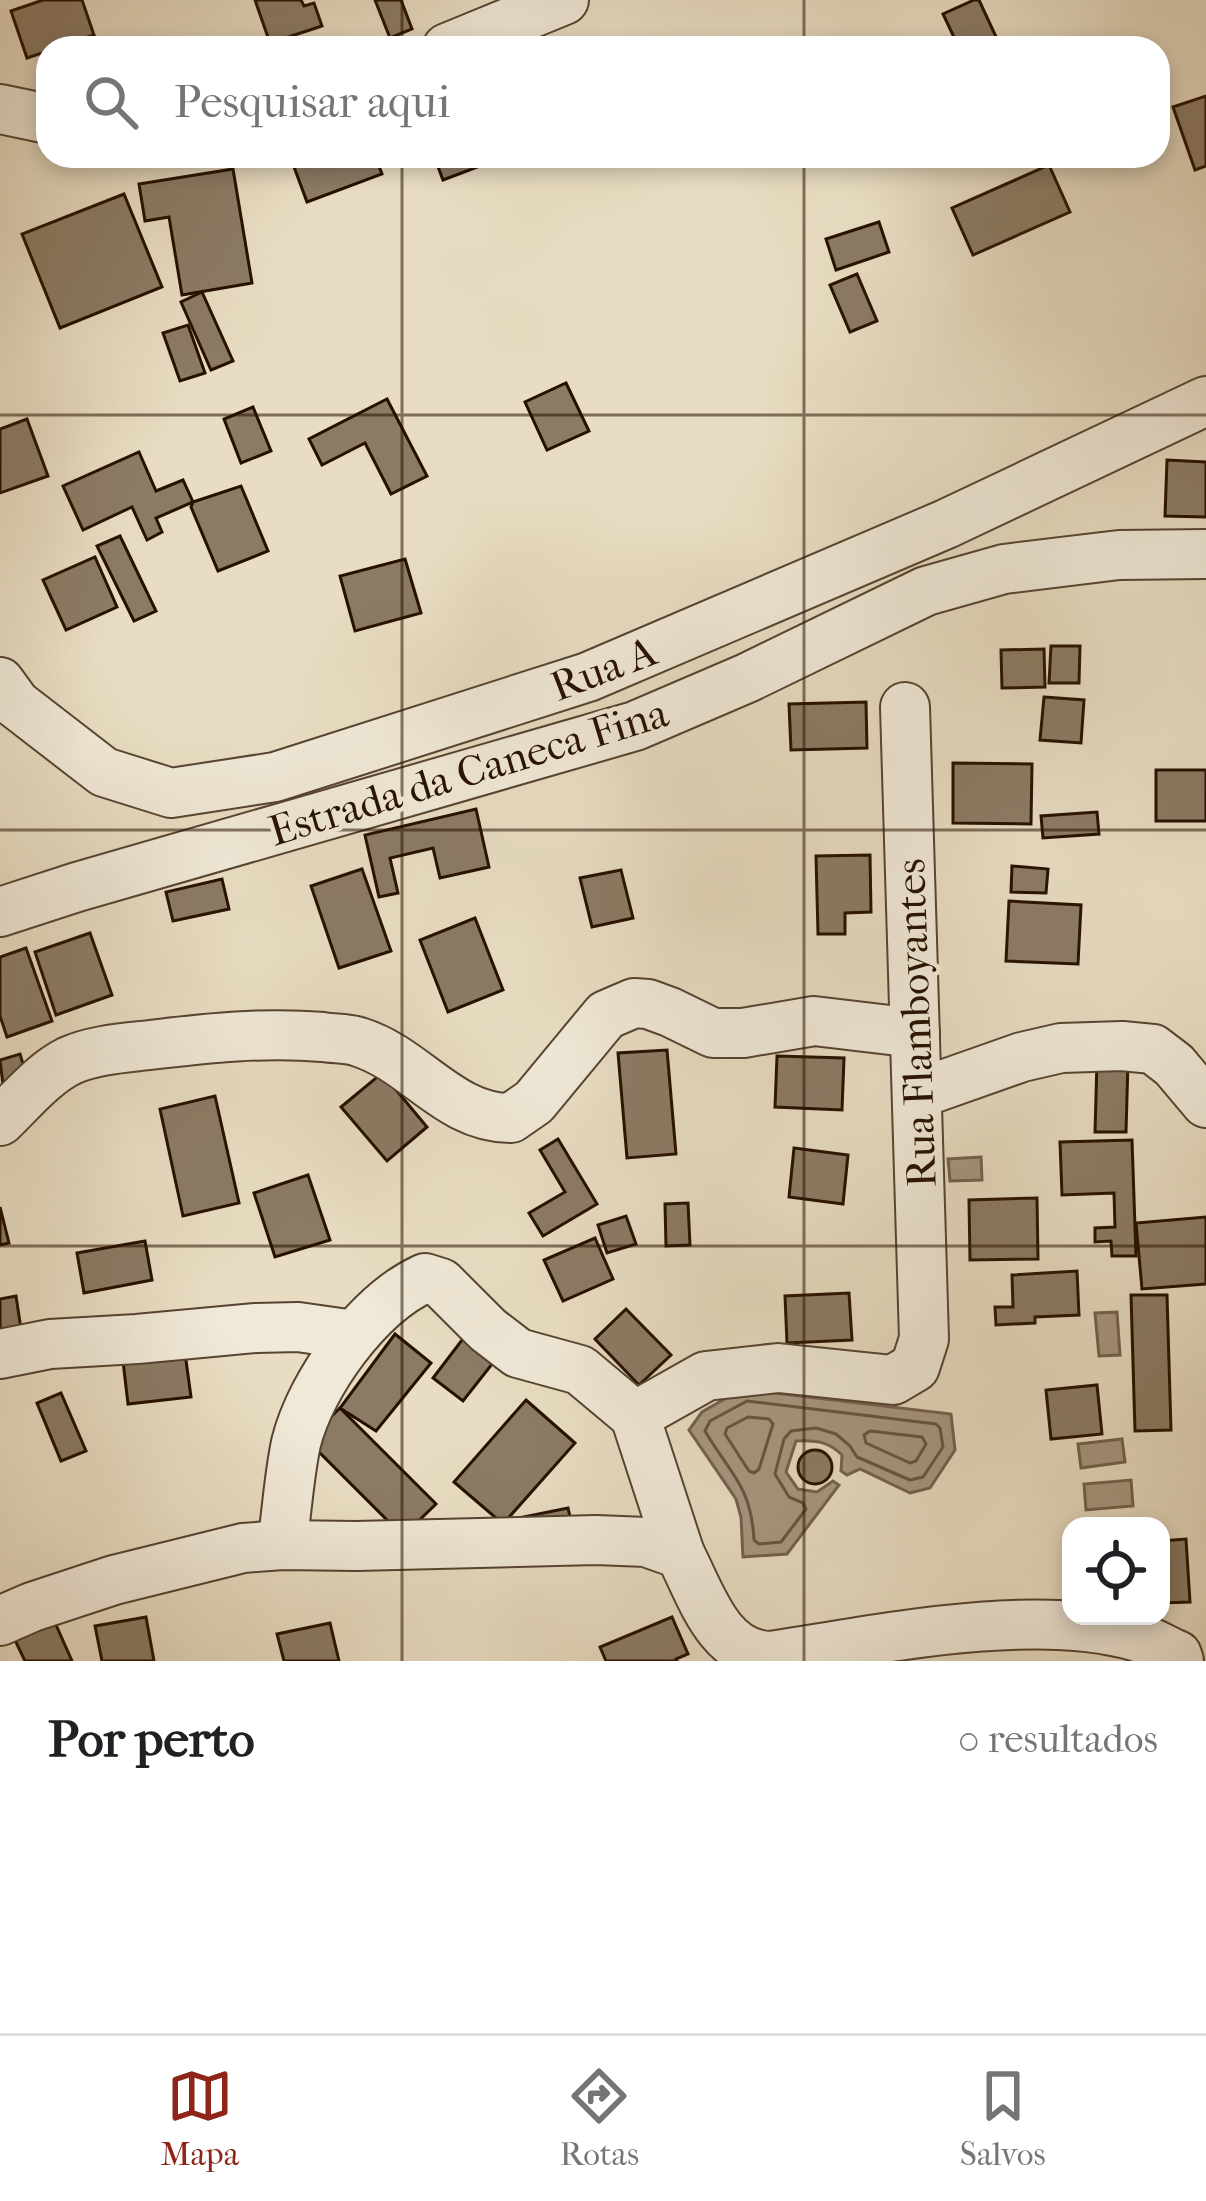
<!DOCTYPE html>
<html lang="pt">
<head>
<meta charset="utf-8">
<style>
	:root { --surface:#fff; --page:#f6f6f6; --text:#202124; --muted:#757577; --line:#e0e0e0; --accent:#8f2418 }
	body { margin:0; font-family:"IM FELL French Canon",serif; background:var(--page); color:var(--text) }
	.controls { position:absolute; right:36px; bottom:36px; display:grid; overflow:hidden; border-radius:24px; box-shadow:0 6px 18px #0003 }
	.controls button { width:108px; height:108px; display:grid; place-items:center; padding:0; border:0; border-bottom:3px solid var(--line); background:var(--surface); color:var(--text); font:60px sans-serif }
	.list { margin:0; padding:0; list-style:none }
	h2 { display:flex; justify-content:space-between; align-items:center; height:156px; margin:0; padding:0 48px; font-size:51px }
	h2 small { font-size:39px; font-weight:400; color:var(--muted) }
	.icon { flex:none; width:66px; height:66px; fill:none; stroke:currentColor; stroke-width:2; stroke-linecap:round; stroke-linejoin:round }
	.map { position:relative; flex:none; width:1206px; height:1661px; overflow:hidden }
	.search { position:absolute; background:var(--surface); box-shadow:0 6px 18px #0003; left:36px; right:36px; top:36px; height:132px; display:flex; align-items:center; gap:30px; box-sizing:border-box; padding:0 42px; border-radius:36px; color:var(--muted); font-size:45px }
	.sheet { height:372px; background:var(--surface) }
	nav { display:flex; justify-content:space-around; align-items:center; box-sizing:border-box; height:168px; border-top:3px solid var(--line); background:var(--surface); font-size:33px; color:var(--muted) }
	nav a { display:grid; justify-items:center; gap:6px }
	nav .on { color:var(--accent) }
	.map>svg:first-child { display:block }
	.water { fill:#a69781; stroke:#73614d; stroke-width:3 }
	.lines { fill:none; stroke-linecap:round; stroke-linejoin:round }
	.shore { stroke:#665440; stroke-width:3 }
	.building { fill:#8b7b65; stroke:#261000; stroke-width:3 }
	.minor-casing { stroke:#564331; stroke-width:52 }
	.minor { stroke:#f0e9d8; stroke-width:48 }
	.grid { fill:none; stroke:#261000; stroke-width:3; stroke-opacity:0.55 }
	.labels { text-anchor:middle; stroke-width:9; stroke-linejoin:round; paint-order:stroke }
	.street-label { font-size:42px; fill:#261000; stroke:#f0e9d8 }
</style>
</head>
<body>
<div class="map">
<svg width="1206" height="1661" viewBox="0 0 1206 1661">
	<rect width="100%" height="100%" fill="#e8ddc3"/>
	<filter id="stains"><feTurbulence type="fractalNoise" baseFrequency=".00167" numOctaves="4"/><feColorMatrix values="0 0 0 0 .2 0 0 0 0 .09 0 0 0 0 .02 0 0 0 .5 -.17"/></filter>
	<radialGradient id="worn" r=".72"><stop offset=".6" stop-color="#630" stop-opacity="0"/><stop offset="1" stop-color="#630" stop-opacity=".3"/></radialGradient>
	<g class="water">
		<path d="M981,1157L982,1180L950,1181L948,1159Z"/>
		<path d="M1117,1312L1120,1355L1099,1356L1095,1313Z"/>
		<path d="M742,1389L951,1414L955,1450L930,1488L910,1493L860,1469L847,1475L841,1471L842,1455C828,1441 815,1440 796,1441L786,1472L798,1489L817,1492L833,1481L839,1485L787,1554L743,1557L741,1517L736,1499L689,1430L702,1412Z"/>
		<path d="M1122,1439L1125,1462L1081,1468L1078,1444Z"/>
		<path d="M1131,1480L1133,1506L1086,1510L1084,1484Z"/>
	</g>
	<g class="lines">
		<g class="shore">
			<path d="M747,1401L936,1424L940,1428L943,1447L923,1477L910,1480L857,1457L850,1446L836,1434L816,1428L791,1431L784,1439L775,1474L789,1497L803,1503L806,1509L781,1542L759,1544L754,1540C751,1485 730,1474 705,1431L710,1421Z"/>
			<path d="M748,1417L769,1419L773,1424L759,1469L754,1473L749,1471L725,1434L727,1428Z"/>
			<path d="M870,1431L922,1437L926,1444L916,1461L910,1463L866,1443L864,1435Z"/>
		</g>
	</g>
	<g class="building">
		<path d="M43,0H82L94,35L56,48H48V51L27,58L11,11Z"/>
		<path d="M255,0H301L304,6L314,3L322,26L270,43Z"/>
		<path d="M375,0H401L412,29L390,38Z"/>
		<path d="M974,0H979L998,41L983,48H959L943,14Z"/>
		<path d="M1206,96V166L1195,170L1173,107Z"/>
		<path d="M290,156H375L382,174L307,202Z"/>
		<path d="M434,156H494L496,160L443,180Z"/>
		<path d="M1049,165L1070,212L973,255L952,208Z"/>
		<path d="M233,169L252,283L182,295L169,217L145,221L139,184Z"/>
		<path d="M124,194L162,287L60,328L22,234Z"/>
		<path d="M879,222L889,252L836,270L826,239Z"/>
		<path d="M857,274L877,321L850,332L830,285Z"/>
		<path d="M202,292L233,361L211,370L181,302Z"/>
		<path d="M188,325L205,373L180,381L163,333Z"/>
		<path d="M566,383L589,431L547,450L525,402Z"/>
		<path d="M387,399L427,476L391,494L365,443L322,465L309,439Z"/>
		<path d="M253,407L271,451L241,463L224,419Z"/>
		<path d="M27,419L48,476L0,493V429Z"/>
		<path d="M139,452L156,491L183,480L193,502L156,518L162,532L147,540L132,507L83,530L63,486Z"/>
		<path d="M1167,460L1206,462V517L1165,516Z"/>
		<path d="M241,486L268,551L218,571L191,507L193,502Z"/>
		<path d="M120,536L156,611L134,621L97,546Z"/>
		<path d="M95,557L117,607L66,630L43,580Z"/>
		<path d="M405,559L421,613L355,631L340,576Z"/>
		<path d="M1051,646H1080L1079,683H1049Z"/>
		<path d="M1044,649L1045,687L1002,688L1001,650Z"/>
		<path d="M1044,697L1084,700L1081,743L1040,740Z"/>
		<path d="M866,702L867,748L791,750L789,704Z"/>
		<path d="M953,763L1032,764L1031,824L953,823Z"/>
		<rect x="1156" y="770" width="50" height="51"/>
		<path d="M476,809L489,867L440,878L433,848L390,858L398,893L379,897L365,835Z"/>
		<path d="M1097,812L1099,834L1043,838L1041,816Z"/>
		<path d="M870,855L871,912L845,913V934H818L816,856Z"/>
		<path d="M1012,866L1048,869L1046,893L1011,892Z"/>
		<path d="M362,869L391,951L339,968L311,886Z"/>
		<path d="M621,870L633,918L592,927L580,878Z"/>
		<path d="M222,879L229,909L173,921L166,892Z"/>
		<path d="M1009,901L1081,905L1078,964L1006,961Z"/>
		<path d="M475,918L503,990L448,1012L420,940Z"/>
		<path d="M90,933L112,995L56,1015L35,952Z"/>
		<path d="M26,948L52,1021L7,1037L0,1016V957Z"/>
		<path d="M667,1050L676,1154L627,1158L618,1053Z"/>
		<path d="M20,1054L27,1077L3,1085L0,1060Z"/>
		<path d="M777,1056L844,1058L842,1110L775,1107Z"/>
		<path d="M1097,1061L1128,1062L1126,1132H1095Z"/>
		<path d="M382,1073L427,1127L387,1161L341,1107Z"/>
		<path d="M215,1096L239,1203L183,1216L160,1109Z"/>
		<path d="M558,1139L597,1204L543,1236L529,1213L565,1192L540,1150Z"/>
		<path d="M1132,1140L1136,1256H1112L1111,1241L1095,1242V1228L1115,1227L1114,1193L1062,1195L1060,1142Z"/>
		<path d="M794,1148L848,1155L843,1204L789,1197Z"/>
		<path d="M308,1175L330,1240L275,1257L254,1193Z"/>
		<path d="M1037,1198L1038,1259L970,1260L969,1200Z"/>
		<path d="M688,1203L690,1245L666,1246L665,1204Z"/>
		<path d="M0,1207L9,1243L0,1245Z"/>
		<path d="M626,1216L636,1244L607,1253L598,1225Z"/>
		<path d="M1206,1217V1284L1142,1289L1136,1223Z"/>
		<path d="M595,1238L613,1279L563,1301L544,1260Z"/>
		<path d="M145,1241L152,1280L84,1293L77,1253Z"/>
		<path d="M1077,1271L1079,1315L1035,1317V1323L996,1325L995,1307H1013L1012,1275Z"/>
		<path d="M849,1293L852,1340L787,1343L785,1296Z"/>
		<path d="M1131,1295H1167L1171,1430L1135,1431Z"/>
		<path d="M16,1296L21,1329L0,1332V1299Z"/>
		<path d="M626,1309L671,1355L639,1385L595,1339Z"/>
		<path d="M395,1334L431,1363L376,1431L340,1408Z"/>
		<path d="M465,1336L496,1359L463,1401L433,1378Z"/>
		<path d="M185,1353L191,1397L128,1404L123,1361Z"/>
		<path d="M1097,1385L1102,1434L1051,1439L1046,1390Z"/>
		<path d="M61,1393L86,1451L61,1461L37,1403Z"/>
		<path d="M526,1400L575,1443L503,1524L454,1482Z"/>
		<path d="M340,1408L436,1504L403,1536L307,1440Z"/>
		<circle cx="815" cy="1467" r="17"/>
		<path d="M568,1508L572,1525L509,1520Z"/>
		<path d="M1186,1539L1190,1602L1161,1603V1541Z"/>
		<path d="M146,1617L154,1661H102L95,1626Z"/>
		<path d="M672,1617L688,1654L676,1659L677,1661H606L600,1647Z"/>
		<path d="M53,1618L72,1661H25L13,1636Z"/>
		<path d="M330,1623L339,1661H284L277,1634Z"/>
	</g>
	<g class="lines">
		<g class="minor-casing">
			<g id="minor">
				<path d="M447,48L564,0"/>
				<path d="M0,109L48,119"/>
				<path d="M0,682L16,704L104,772L171,793L275,777L588,677L946,524L1206,401"/>
				<path d="M0,912L77,887L635,726L747,678L926,591L1004,569L1119,555L1206,554"/>
				<path d="M917,1094L1022,1057L1061,1048L1122,1046L1153,1049L1174,1065L1206,1103"/>
				<path d="M0,1121C21,1101 43,1074 69,1061C93,1050 124,1048 150,1045C208,1038 265,1032 323,1037C334,1039 348,1038 359,1042C416,1060 449,1118 511,1118L534,1102L606,1015L634,1003L648,1004L670,1012L713,1033H743L814,1021L915,1033"/>
				<path d="M0,1354L50,1344L137,1339L256,1328L298,1327L354,1335"/>
				<path d="M282,1545C287,1511 289,1476 296,1443C311,1383 368,1304 425,1278L441,1283L488,1330L518,1353L580,1370L635,1416"/>
				<path d="M680,1554L635,1416L706,1376L778,1368L893,1380L915,1367L924,1339L905,707"/>
				<path d="M0,1621L32,1607L114,1580L243,1548L282,1545L356,1546L596,1540L646,1542L680,1554C701,1594 718,1655 770,1656C876,1640 1032,1607 1134,1636C1149,1640 1163,1649 1177,1655L1179,1661"/>
			</g>
		</g>
		<use href="#minor" class="minor"/>
	</g>
	<path class="grid" d="M402,0V48M804,0V48M402,156V1661M804,156V1661M0,415H1206M0,830H1206M0,1246H1206"/>
	<g class="labels">
		<g class="street-label">
			<text transform="translate(603 668) rotate(-21)" y="15">Rua A</text>
			<text transform="translate(468 771) rotate(-17)" y="15">Estrada da Caneca Fina</text>
			<text transform="translate(915 1023) rotate(-92)" y="15">Rua Flamboyantes</text>
		</g>
	</g>
	<rect width="100%" height="100%" filter="url(#stains)"/>
	<rect width="100%" height="100%" fill="url(#worn)"/>
</svg>
<div class="controls">
<button><svg class="icon" aria-label="locate" viewBox="0 0 24 24"><circle cx="12" cy="12" r="6"/><path d="M12 2v4M12 18v4M2 12h4M18 12h4"/></svg></button>
</div>
<div class="search"><svg class="icon" aria-label="search" viewBox="0 0 24 24"><circle cx="10" cy="10" r="6"/><path d="M15 15l6 6"/></svg>Pesquisar aqui</div>
</div>
<section class="sheet">
<h2>Por perto<small>0 resultados</small></h2>
<ul class="list">
</ul>
</section>
<nav>
<a class="on"><svg class="icon" aria-label="map" viewBox="0 0 24 24"><path d="M3 6l6-2 6 2 6-2v14l-6 2-6-2-6 2zM9 4v14M15 6v14"/></svg>Mapa</a>
<a><svg class="icon" aria-label="directions" viewBox="0 0 24 24"><path d="M12 3l9 9-9 9-9-9zM9 14v-3h6M13 9l2 2-2 2"/></svg>Rotas</a>
<a><svg class="icon" aria-label="saved" viewBox="0 0 24 24"><path d="M7 4h10v16l-5-4-5 4z"/></svg>Salvos</a>
</nav>
</body>
</html>
